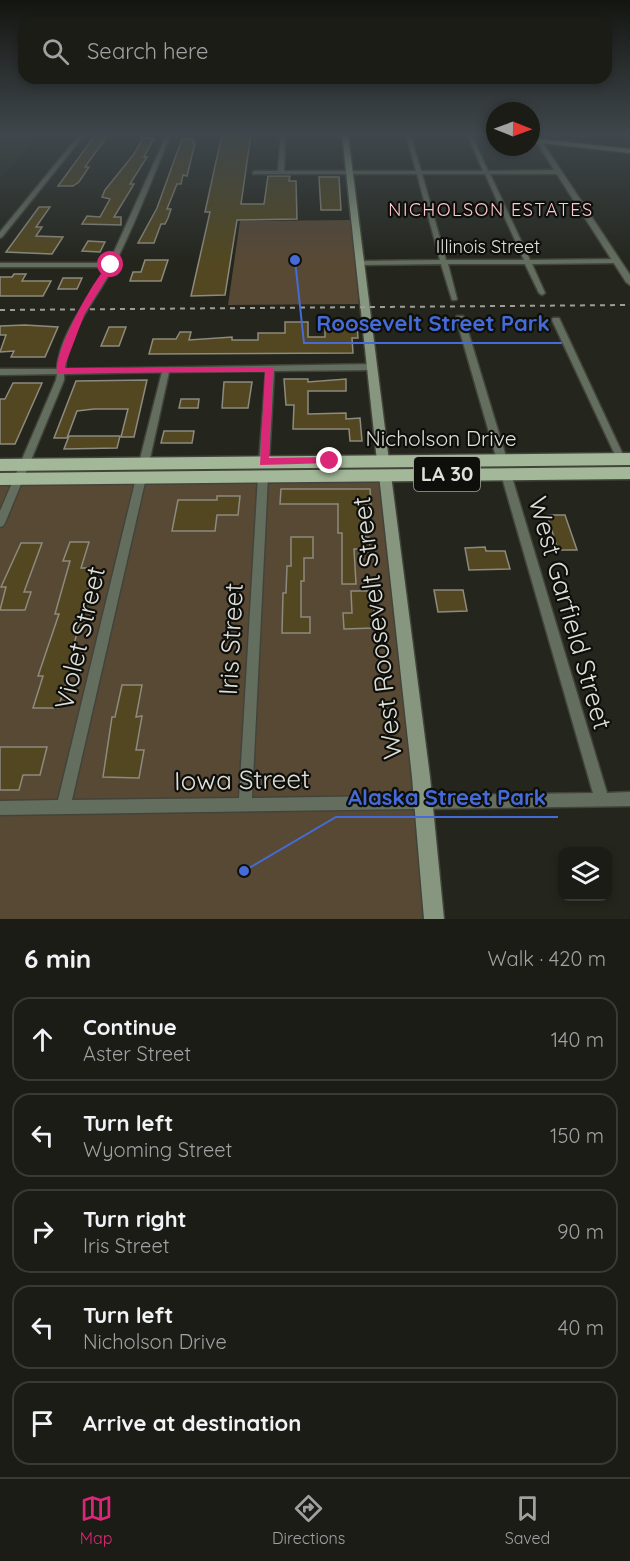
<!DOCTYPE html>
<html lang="en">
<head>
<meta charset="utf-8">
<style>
	:root { --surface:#1b1c16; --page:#24251f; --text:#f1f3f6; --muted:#a0a1a1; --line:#393a35; --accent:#db2777 }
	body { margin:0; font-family:Quicksand,sans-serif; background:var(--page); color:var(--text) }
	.controls { position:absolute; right:18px; bottom:18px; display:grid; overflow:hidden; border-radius:12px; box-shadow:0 3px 9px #0003 }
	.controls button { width:54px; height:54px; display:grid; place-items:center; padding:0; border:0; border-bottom:2px solid var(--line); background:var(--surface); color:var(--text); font:30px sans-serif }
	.compass { position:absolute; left:486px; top:102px; width:54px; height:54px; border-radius:50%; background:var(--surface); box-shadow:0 3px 9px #0003; rotate:91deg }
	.stop { position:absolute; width:18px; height:18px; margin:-14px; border:4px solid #db2777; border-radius:50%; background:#fff }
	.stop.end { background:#db2777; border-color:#fff; box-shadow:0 2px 6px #0008 }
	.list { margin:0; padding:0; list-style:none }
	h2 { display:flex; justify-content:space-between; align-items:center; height:78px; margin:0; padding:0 24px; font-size:26px }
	h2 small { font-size:20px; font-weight:400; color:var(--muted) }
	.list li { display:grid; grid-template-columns:39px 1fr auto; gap:18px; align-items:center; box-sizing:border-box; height:84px; margin:0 12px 12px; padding:0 12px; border:2px solid var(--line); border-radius:18px }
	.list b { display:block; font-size:22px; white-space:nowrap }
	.list p { margin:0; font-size:20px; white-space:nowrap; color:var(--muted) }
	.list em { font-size:20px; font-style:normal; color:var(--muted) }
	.icon { flex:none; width:33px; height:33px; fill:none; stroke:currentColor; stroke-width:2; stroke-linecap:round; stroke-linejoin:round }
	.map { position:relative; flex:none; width:630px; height:919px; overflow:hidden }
	.search { position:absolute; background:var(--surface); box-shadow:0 3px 9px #0003; left:18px; right:18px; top:18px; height:66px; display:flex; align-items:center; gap:15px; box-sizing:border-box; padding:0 21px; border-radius:18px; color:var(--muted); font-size:22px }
	.sheet { height:558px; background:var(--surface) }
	nav { display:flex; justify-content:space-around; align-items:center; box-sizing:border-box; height:84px; border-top:2px solid var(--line); background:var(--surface); font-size:16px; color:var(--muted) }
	nav a { display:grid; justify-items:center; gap:3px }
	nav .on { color:var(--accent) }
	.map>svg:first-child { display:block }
	.built { fill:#2c2e1f }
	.green { fill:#584935 }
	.building { fill:#524720; stroke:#8d8a7f; stroke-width:1.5 }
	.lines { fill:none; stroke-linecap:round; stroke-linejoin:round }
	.minor-casing { stroke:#42443b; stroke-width:3 }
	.tertiary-casing { stroke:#42443b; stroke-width:3 }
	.secondary-casing { stroke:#42443b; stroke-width:3 }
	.primary-casing { stroke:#42443b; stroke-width:3 }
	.minor { fill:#646e5f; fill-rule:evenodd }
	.tertiary { fill:#646e5f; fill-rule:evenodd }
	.secondary { fill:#87977f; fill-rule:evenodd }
	.primary { fill:#a2b898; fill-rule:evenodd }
	.rail { stroke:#9d9e97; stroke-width:2; stroke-dasharray:5 5; stroke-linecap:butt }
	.route { fill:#db2777 }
	.labels { text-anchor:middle; stroke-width:4.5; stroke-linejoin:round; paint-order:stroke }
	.far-neighbourhood-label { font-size:18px; letter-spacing:1.5px; fill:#fecacf; stroke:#0e0e0b }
	.far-street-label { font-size:18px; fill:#dfe0da; stroke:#0e0e0b }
	.shield { fill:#0e0e0b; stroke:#a0a19c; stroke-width:1.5 }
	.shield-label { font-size:20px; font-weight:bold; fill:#dfe0da }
	.street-label { font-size:21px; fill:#dfe0da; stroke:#0e0e0b }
	.near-street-label { font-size:26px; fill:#dfe0da; stroke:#0e0e0b }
	.leader { fill:none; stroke:#446bd8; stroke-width:2 }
	.callout-dot { fill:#446bd8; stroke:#0e0e0b; stroke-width:2 }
	.callout-label { font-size:22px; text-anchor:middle; font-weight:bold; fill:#446bd8; stroke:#0e0e0b; stroke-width:4.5; stroke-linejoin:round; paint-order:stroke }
</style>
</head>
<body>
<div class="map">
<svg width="630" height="919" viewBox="0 0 630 919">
	<rect width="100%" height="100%" fill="#24261d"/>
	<path class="built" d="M0,134H42L0,178Z"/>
	<g class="green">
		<path d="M352,220L359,304L228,305L240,221Z"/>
		<path d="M385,475L436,919H0V479Z"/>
	</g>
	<g class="building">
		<path d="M96,134L108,135L85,167H89L79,182L73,186H58Z"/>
		<path d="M222,134H251L241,204H264L268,176H290L289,181H296L297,219L237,220L225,295L191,296L210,212H205Z"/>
		<path d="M143,138H154L144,157H147L130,184H134L114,217H121V225L82,224L87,216L100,217L110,199L102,197L105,190L134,154Z"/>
		<path d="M182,139H194L192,143H195L187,176L183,175L181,184H177L167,209H171L168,218L165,224H161L154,243H138L157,208Z"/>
		<path d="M319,177H339L341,210H321Z"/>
		<path d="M39,207H50L36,227H42L36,236L63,237L52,254L6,252Z"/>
		<path d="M88,241L105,242L100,252L82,251Z"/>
		<path d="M145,260H168L161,281H130L133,272H141Z"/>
		<path d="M14,274H26L22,281H51L43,296H0V277H12Z"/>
		<path d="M63,278H82L77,289H58Z"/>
		<path d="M285,322H308V337H325V323L357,326L358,338H352L353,353L149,354L153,339H176L180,332H191L189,340L232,337V340H258V333H285Z"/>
		<path d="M25,325L58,327L45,357H11L14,351L0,352L6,335H0V326Z"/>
		<path d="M109,327H126L119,346H101Z"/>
		<path d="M284,379H308V382L346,379V391H308V414L346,413V419L360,418L362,441H350L349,429H293L294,405H286Z"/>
		<path d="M147,380L134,437H121L128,409H94L77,411L67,438H54L76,381Z"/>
		<path d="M224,382H252L248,408H222Z"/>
		<path d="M13,383H42L15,444H0V399H5Z"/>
		<path d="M181,399H199L198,408H179Z"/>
		<path d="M164,431H194L192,443H161Z"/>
		<path d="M69,436H120L117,448L64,449Z"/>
		<path d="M281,489H370L371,504H363L365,537H369L370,549H354L356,584H342V533H338V504H280Z"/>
		<path d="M217,496H240L238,515H217L215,531H172L178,500H217Z"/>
		<path d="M547,515H565L577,550H558Z"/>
		<path d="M291,537H313V558H304V581H301V617H310V633H282L283,593H286L287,566H291Z"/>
		<path d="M70,542H89L81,568H94L73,648L78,647L58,708H33L43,676H38L59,614H55L70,561H63Z"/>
		<path d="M21,543H42L24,592H31L25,610H0L6,587H1Z"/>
		<path d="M485,547L486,551H505L510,569L469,570L465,548Z"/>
		<path d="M434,590H463L467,611L438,612Z"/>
		<path d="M351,591H374V628L344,629L343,613H352Z"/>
		<path d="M122,685H142L136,717L142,716L136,750H144L139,778L103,777L112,717H115Z"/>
		<path d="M0,747H47L40,775H23L19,790H0Z"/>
	</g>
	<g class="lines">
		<g class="minor-casing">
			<g id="minor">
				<path d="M80,134H85L2,237L0,238V232Z"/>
				<path d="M167,134H171C152,178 136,223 114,265C98,298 67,330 65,369L373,364L377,367L373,370L274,371L269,462L267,464H261L259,462L266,371L169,372L149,463L147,465H141L139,463L162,372L64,374V380L5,523L3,526L0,527V511L56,380L57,374L0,375V369H57C60,331 90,299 107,267H0V263H109Z"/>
				<path d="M281,134H285L284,171H416L406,134H410L421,171H483L467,134H471L488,171L559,170L562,172L559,174H490L530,260L616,259L619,261L616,263L532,264L545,293L542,295L539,293L525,264H448L457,299L456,300H452L441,264L361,265L358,263L361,261L440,260L417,174H253V172L255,171H278ZM422,174H485L524,260H446Z"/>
				<path d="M457,316H463L464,318L507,460L505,462H499L497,460L456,318Z"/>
				<path d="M553,318H559L560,320L625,459L624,461H618L617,459L552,320Z"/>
				<path d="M506,470L509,471L511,474L607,793L630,792V806L0,815V801L58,800L136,478L138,475H144L146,478L72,800L239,798L258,476L260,473H266L268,476L252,798L593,793L501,474L503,471Z"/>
			</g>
		</g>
		<g class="tertiary-casing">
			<path id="tertiary" d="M536,139L541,140L630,275V285L626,282L535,140Z"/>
		</g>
		<g class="secondary-casing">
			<g id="secondary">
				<path d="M342,134H348L389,461L387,464H379L377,461Z"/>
				<path d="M479,134H495V138Z"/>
				<path d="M531,138L630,149V153L531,142Z"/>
				<path d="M385,470L389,472L391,475L430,777L444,919H424L412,777L379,475L381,472Z"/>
			</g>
		</g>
		<g class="primary-casing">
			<g id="primary">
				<path d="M630,453V465L0,471V459Z"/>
				<path d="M630,467V479L0,485V473Z"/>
			</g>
		</g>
		<use href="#minor" class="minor"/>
		<use href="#tertiary" class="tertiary"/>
		<use href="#secondary" class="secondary"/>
		<use href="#primary" class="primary"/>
		<path class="rail" d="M0,310L630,305"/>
	</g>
	<linearGradient id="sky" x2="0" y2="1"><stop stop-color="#141510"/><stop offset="0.51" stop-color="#3f474c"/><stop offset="1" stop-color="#3f474c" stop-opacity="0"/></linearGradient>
	<rect width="630" height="263" fill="url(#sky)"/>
	<path class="route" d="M111,263L115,265L85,313L64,368L273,367L269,458L330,457L334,461L333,463L260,465L265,372L57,373C53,354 95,274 111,263Z"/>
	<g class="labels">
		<g class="far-neighbourhood-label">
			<text x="491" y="216">NICHOLSON ESTATES</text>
		</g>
		<g class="far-street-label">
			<text x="488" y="253">Illinois Street</text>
		</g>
		<rect class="shield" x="414" y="457" width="66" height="34" rx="4.5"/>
		<g class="shield-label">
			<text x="447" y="481">LA 30</text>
		</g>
		<g class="street-label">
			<text x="441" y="446">Nicholson Drive</text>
		</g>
		<g class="near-street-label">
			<text transform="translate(570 613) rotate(74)" y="9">West Garfield Street</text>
			<text transform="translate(377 628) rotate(-97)" y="9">West Roosevelt Street</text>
			<text transform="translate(80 638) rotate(-77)" y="9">Violet Street</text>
			<text transform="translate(231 639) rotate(-87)" y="9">Iris Street</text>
			<text transform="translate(242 780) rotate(-1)" y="9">Iowa Street</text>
		</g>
	</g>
	<path class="leader" d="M295 260L304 343H562M244 871L336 817H558"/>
	<g class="callout-dot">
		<circle cx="295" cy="260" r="6"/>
		<circle cx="244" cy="871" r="6"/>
	</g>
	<g class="callout-label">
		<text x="433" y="331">Roosevelt Street Park</text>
		<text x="447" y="805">Alaska Street Park</text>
	</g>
</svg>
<div class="controls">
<button><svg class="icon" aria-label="layers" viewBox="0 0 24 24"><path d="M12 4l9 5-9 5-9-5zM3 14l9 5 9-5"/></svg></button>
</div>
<svg class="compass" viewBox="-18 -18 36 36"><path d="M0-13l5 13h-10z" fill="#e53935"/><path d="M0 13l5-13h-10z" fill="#a0a1a1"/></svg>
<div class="stop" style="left:111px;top:265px"></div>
<div class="stop end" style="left:330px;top:461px"></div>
<div class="search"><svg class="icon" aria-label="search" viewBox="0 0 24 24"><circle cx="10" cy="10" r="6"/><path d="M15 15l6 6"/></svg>Search here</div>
</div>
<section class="sheet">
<h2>6 min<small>Walk · 420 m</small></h2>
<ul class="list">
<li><svg class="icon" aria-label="ahead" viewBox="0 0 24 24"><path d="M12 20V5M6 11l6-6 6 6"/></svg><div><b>Continue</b><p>Aster Street</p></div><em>140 m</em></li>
<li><svg class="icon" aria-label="left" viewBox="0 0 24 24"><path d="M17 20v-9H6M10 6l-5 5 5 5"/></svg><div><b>Turn left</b><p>Wyoming Street</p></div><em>150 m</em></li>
<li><svg class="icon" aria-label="right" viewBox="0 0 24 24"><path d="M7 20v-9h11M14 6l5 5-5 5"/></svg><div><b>Turn right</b><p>Iris Street</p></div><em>90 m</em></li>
<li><svg class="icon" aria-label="left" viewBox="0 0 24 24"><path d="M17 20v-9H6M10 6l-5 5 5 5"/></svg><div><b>Turn left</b><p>Nicholson Drive</p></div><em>40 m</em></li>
<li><svg class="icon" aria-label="arrive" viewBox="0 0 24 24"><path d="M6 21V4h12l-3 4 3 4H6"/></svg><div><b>Arrive at destination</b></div></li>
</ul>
</section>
<nav>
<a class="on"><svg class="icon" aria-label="map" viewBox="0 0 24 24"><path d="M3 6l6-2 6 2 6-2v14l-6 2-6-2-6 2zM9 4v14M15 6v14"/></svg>Map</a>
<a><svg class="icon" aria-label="directions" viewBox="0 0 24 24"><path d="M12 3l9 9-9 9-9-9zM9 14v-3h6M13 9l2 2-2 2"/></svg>Directions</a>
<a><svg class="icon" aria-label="saved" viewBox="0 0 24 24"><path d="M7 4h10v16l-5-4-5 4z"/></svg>Saved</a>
</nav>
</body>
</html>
